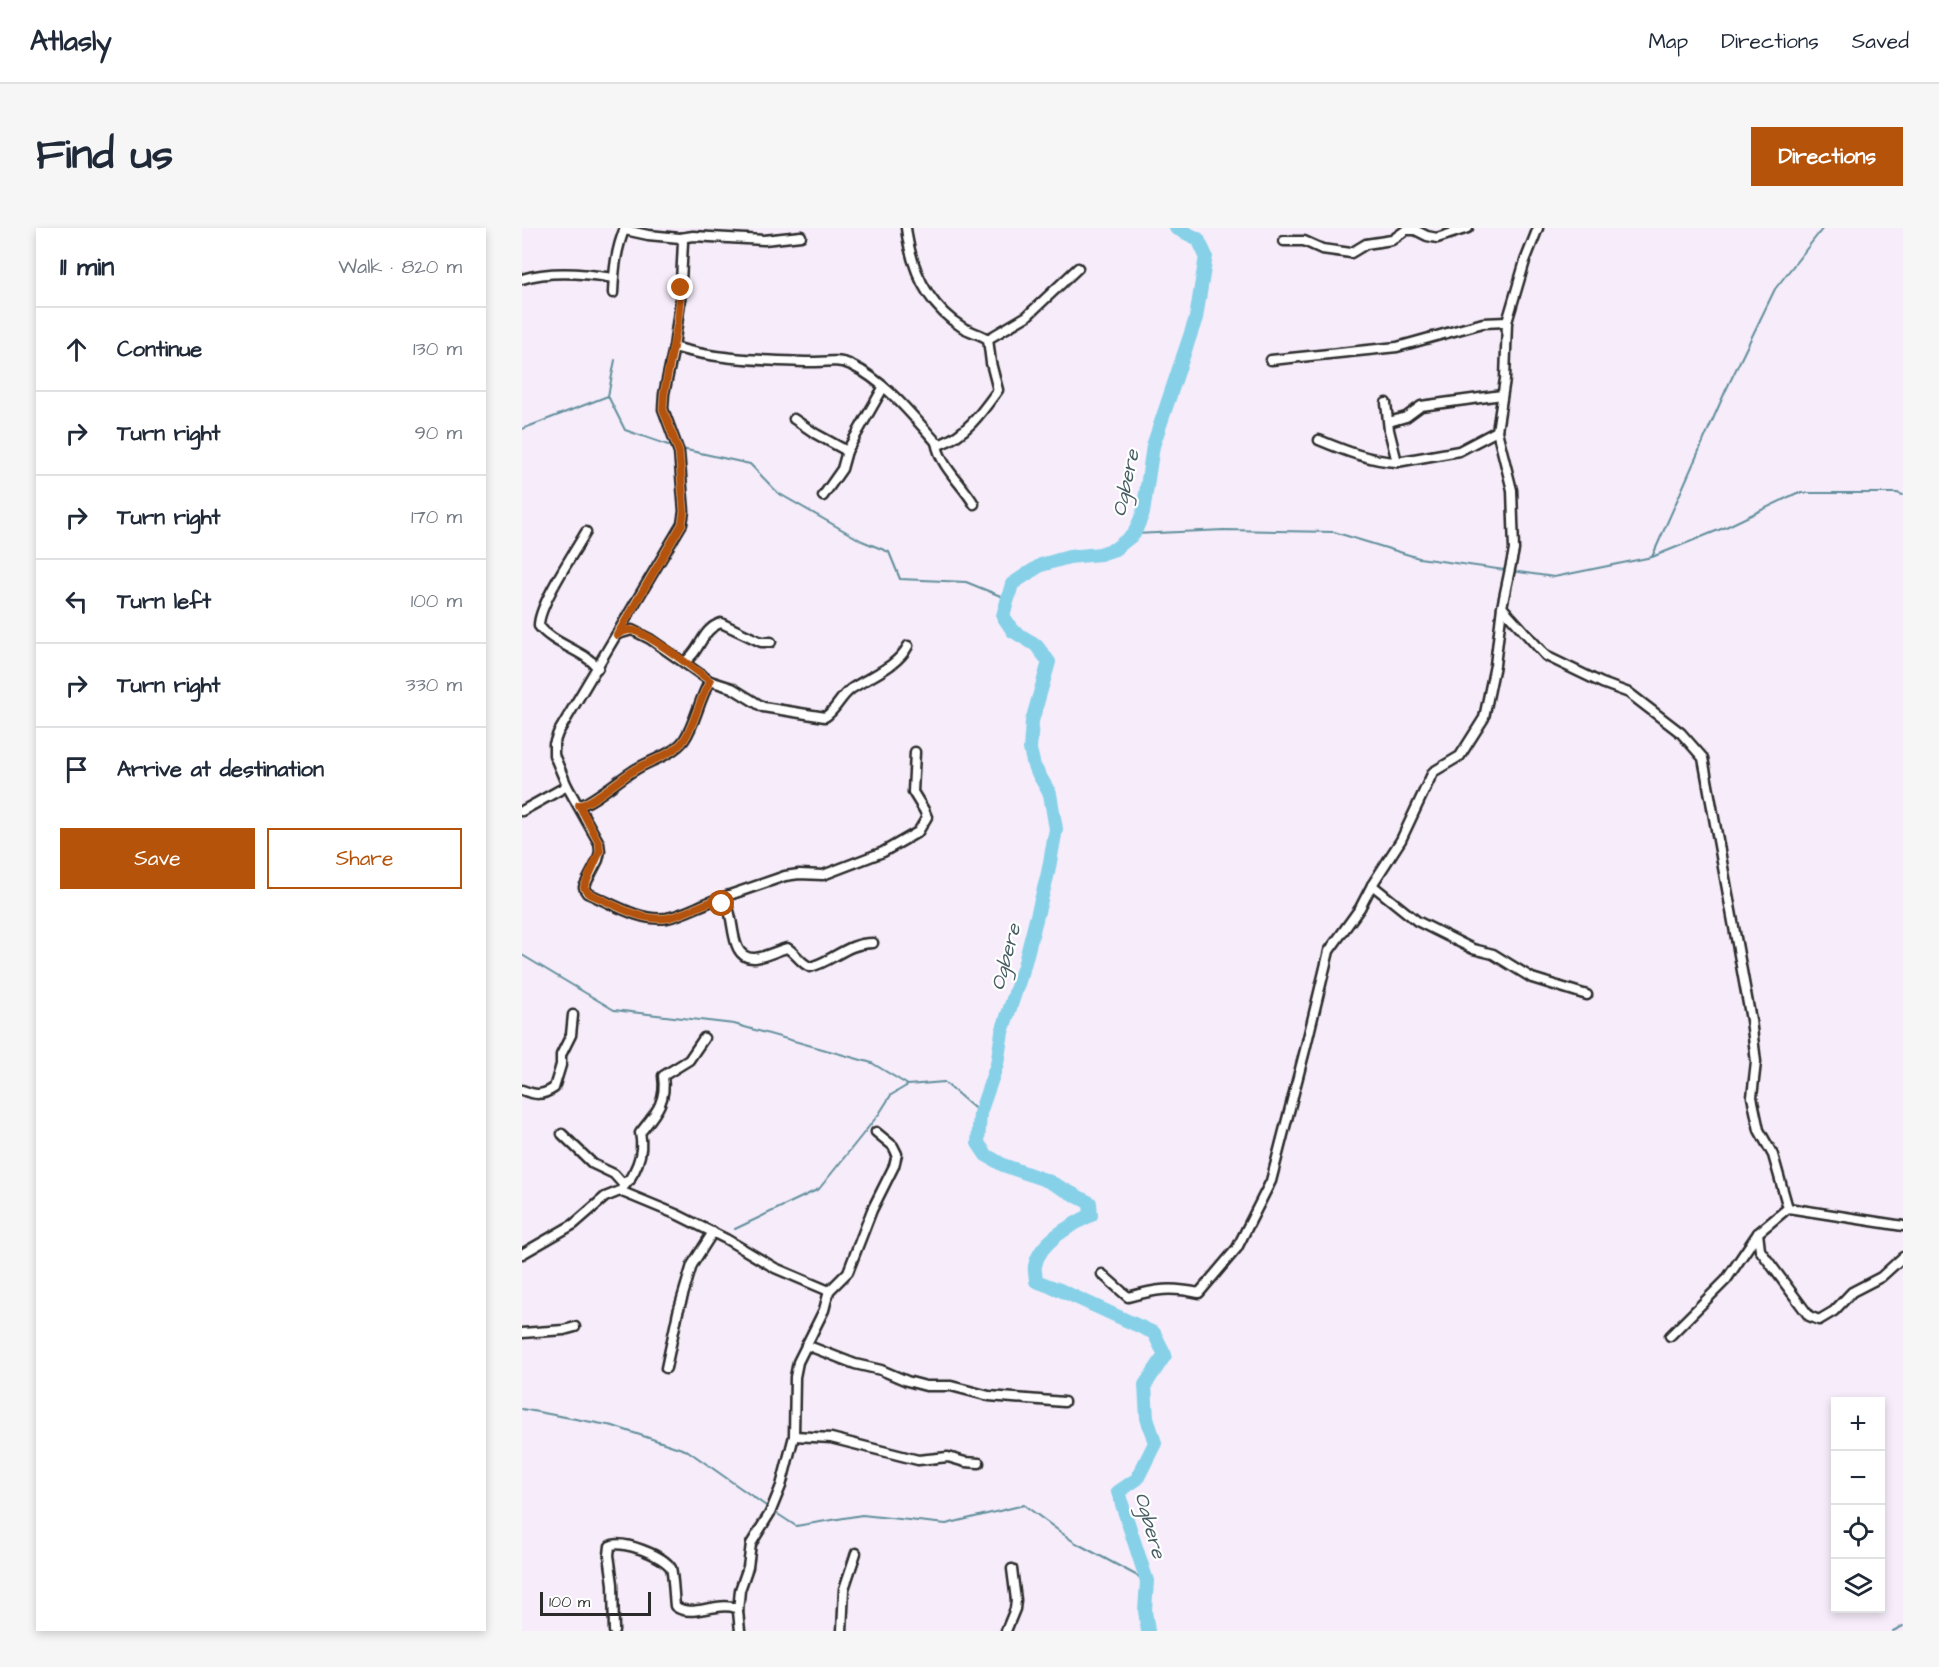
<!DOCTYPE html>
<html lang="en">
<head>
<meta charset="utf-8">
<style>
	:root { --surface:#fff; --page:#f6f6f7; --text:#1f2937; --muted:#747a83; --line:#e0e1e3; --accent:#b45309 }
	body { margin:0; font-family:"Architects Daughter",sans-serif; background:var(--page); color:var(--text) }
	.controls { position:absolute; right:18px; bottom:18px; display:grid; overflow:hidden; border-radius:0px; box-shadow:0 3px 9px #0003 }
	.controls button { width:54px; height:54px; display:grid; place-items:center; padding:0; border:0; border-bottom:2px solid var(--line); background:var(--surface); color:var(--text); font:30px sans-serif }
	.scale { position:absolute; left:18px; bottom:15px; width:111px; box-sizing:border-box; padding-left:6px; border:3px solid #2b2b2b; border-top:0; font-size:16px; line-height:21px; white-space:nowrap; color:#2b2b2b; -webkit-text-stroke:4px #fff; paint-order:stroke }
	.stop { position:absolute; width:18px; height:18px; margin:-14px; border:4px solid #b45309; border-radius:50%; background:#fff }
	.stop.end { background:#b45309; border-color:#fff; box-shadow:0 2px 6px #0008 }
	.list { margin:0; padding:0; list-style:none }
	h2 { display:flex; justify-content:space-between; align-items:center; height:78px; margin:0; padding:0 24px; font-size:26px }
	h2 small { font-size:20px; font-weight:400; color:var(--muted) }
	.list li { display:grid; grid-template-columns:39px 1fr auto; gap:18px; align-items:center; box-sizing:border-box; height:84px; padding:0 24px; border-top:2px solid var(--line) }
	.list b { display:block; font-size:22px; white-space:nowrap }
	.list em { font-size:20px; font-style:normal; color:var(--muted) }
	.actions { display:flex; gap:12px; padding:18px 24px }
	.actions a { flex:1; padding:14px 0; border:2px solid var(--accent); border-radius:0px; text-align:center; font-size:21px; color:var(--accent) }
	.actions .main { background:var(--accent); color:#fff }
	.icon { flex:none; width:33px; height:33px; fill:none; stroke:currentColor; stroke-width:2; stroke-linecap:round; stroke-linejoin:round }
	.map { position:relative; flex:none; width:1381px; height:1403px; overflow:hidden; border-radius:0px }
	header { display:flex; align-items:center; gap:36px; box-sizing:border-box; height:84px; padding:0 30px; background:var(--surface); border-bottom:2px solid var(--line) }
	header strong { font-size:28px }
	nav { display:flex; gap:33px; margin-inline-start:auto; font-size:21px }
	.intro { display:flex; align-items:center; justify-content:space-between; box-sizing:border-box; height:144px; padding:0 36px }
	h1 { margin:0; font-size:42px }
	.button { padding:15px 27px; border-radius:0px; background:var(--accent); color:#fff; font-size:21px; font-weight:700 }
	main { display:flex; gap:36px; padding:0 36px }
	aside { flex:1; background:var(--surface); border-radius:0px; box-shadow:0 3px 9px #0003 }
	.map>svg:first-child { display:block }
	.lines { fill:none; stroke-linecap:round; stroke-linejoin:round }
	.stream { stroke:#628f9c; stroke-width:2 }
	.river { stroke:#87d1e8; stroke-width:14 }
	.minor-casing { stroke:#2b2b2b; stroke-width:13 }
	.minor { stroke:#fff; stroke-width:8 }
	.route { stroke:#b45309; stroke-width:8 }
	.labels { text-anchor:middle; stroke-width:4.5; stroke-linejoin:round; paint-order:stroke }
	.water-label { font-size:20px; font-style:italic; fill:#475d64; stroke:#fff }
</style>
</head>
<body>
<header>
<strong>Atlasly</strong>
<nav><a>Map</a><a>Directions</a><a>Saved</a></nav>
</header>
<div class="intro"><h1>Find us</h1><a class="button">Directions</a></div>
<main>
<aside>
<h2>11 min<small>Walk · 820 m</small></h2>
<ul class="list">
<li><svg class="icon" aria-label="ahead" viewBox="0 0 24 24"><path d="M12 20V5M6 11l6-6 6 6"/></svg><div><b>Continue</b></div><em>130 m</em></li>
<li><svg class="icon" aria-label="right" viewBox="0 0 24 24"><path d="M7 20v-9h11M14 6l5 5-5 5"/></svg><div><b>Turn right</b></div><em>90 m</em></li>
<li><svg class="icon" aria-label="right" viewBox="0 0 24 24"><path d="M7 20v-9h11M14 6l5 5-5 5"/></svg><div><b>Turn right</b></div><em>170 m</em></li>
<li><svg class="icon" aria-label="left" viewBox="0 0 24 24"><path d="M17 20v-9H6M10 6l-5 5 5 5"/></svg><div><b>Turn left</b></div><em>100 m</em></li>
<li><svg class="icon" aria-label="right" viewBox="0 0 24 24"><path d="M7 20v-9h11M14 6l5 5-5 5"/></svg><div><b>Turn right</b></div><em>330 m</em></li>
<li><svg class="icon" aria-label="arrive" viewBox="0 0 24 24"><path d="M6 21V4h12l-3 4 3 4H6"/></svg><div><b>Arrive at destination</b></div></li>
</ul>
<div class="actions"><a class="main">Save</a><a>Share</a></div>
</aside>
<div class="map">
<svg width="1381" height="1403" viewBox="0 0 1381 1403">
	<rect width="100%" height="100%" fill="#f6ecfa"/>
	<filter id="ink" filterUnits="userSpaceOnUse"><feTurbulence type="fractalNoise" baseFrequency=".0167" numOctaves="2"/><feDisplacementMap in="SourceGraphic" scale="12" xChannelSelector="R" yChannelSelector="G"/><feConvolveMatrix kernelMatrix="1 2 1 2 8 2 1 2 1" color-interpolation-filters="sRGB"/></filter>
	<g filter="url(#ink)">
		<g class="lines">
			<g class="stream">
				<path d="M93,132L86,168L103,202L152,219"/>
				<path d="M0,201L86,168"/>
				<path d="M160,221L228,236L256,265L340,313L367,324L378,351L444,354L486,371"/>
				<path d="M612,306L702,302L812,304L897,330L1032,349L1130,329L1204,299L1275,265H1375L1381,267"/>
				<path d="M1130,329L1203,164L1253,61L1301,0"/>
				<path d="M0,727L92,782L212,796L350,835L386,857L422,854L458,885"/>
				<path d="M213,1001L297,961L357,886L369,867L386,857"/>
				<path d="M0,1181L91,1198L166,1223L247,1280"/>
				<path d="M251,1283L274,1298L340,1287L424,1296L502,1277L552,1314L625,1353"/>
				<path d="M1371,1403L1381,1398"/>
			</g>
			<path class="river" d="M626,1403L623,1383L625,1353L596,1264L615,1251L633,1215L625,1190L623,1157L643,1127L632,1105L538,1062L514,1053C514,1048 512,1042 513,1038C517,1014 549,997 569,987L568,975L526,953L481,937L464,927L456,915L458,885L475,836L480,804L502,738L526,645L534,601L528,566L512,538L508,521L510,493L527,434L514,417L491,403L481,388L490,356L519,337L547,329L578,326L593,321L612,306L621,285L631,218L674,90L684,28L676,11L654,0"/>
			<g class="minor-casing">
				<g id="minor">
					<path d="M384,0C389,40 405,77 440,99C448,104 458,106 466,111L505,88L556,40"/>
					<path d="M103,2L126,7L158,10L161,14L158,75L152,119C195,132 240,132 284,134C299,135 315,130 329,137C363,153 389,186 414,214L419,216C445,206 460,184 476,162L469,135L466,111"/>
					<path d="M158,10L171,8L242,12L279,8"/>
					<path d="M762,13H782L800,21L829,25L844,16L870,12L884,2H893L905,8L915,10L946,0"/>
					<path d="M0,51C29,42 62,45 91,50"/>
					<path d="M91,65C92,42 94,21 103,0"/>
					<path d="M152,119L142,166L141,181L157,224L162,283L160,296L36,505L32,516V527L45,558L77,615L78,623L76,632L62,659L63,662L65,665C89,675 118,694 145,690C161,687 178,677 193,672L206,680C213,695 208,732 233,730C243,729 254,723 265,720C274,725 278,735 288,739C312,733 324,715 351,715"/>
					<path d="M749,132L875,119L961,95L985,94"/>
					<path d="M864,175L867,202L875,234"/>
					<path d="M272,191L294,206L325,223L361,160"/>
					<path d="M867,194L884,189L899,178L980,167"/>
					<path d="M797,212C821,222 848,233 875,234L937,223L975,203"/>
					<path d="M414,214C419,240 439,254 452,276"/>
					<path d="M301,268L320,241L325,223"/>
					<path d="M64,304C53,323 16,378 17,398C32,417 60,421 76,440"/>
					<path d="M980,379L1024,428L1080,455L1107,465L1159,505L1181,530L1229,792L1234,834L1230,869L1237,902L1251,927L1266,980"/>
					<path d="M96,406L110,402L128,411L188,453L210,460L241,479L303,489C314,482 318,469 329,461C348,448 375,439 386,418"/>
					<path d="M162,434C179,424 179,401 199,395L239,414H249"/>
					<path d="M57,577C67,577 99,550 111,543C126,533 151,527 162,512C174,494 177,471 188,453"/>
					<path d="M0,583L45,558"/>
					<path d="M850,657L895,693L951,721L971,726L1010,750L1065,767"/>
					<path d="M193,672L263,648L277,646L301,647L361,624L396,604L405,589L402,582L391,564L393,524"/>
					<path d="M0,862C13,867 20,868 32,860L39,837V827L49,807L51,787"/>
					<path d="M40,906L71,936L92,946L100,955L108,952"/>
					<path d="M98,963C113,947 123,926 118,905C133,886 145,874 141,848L167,832L182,810"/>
					<path d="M1236,1005L1238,1022L1287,1088L1297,1092L1312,1083L1330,1064L1359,1049L1381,1029"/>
					<path d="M0,1026L52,996L83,969L98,963L156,987L204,1011L253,1040L307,1063"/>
					<path d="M580,1046L606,1069C635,1061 648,1059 677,1065L715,1020L749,953L783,822L807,723L838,680L850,657L879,612L911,544L938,528L962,490L973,437L980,379L992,322L990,262L975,203L983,151L985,94L1003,33L1016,0"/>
					<path d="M0,1105L42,1102L53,1099"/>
					<path d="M1148,1108L1204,1052L1236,1005L1266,980L1381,998"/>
					<path d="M284,1117L333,1136L359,1142L385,1153L404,1158H429L467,1168L542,1174"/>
					<path d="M144,1140L156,1084L170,1037L191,1004"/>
					<path d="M272,1208L309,1210L396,1232L426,1229L443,1234L457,1235"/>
					<path d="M216,1383L218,1362L226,1339L229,1316L248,1285L259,1258L272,1208L273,1149L276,1134L302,1082L307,1063L326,1044L350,982L372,938L375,926L371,918L354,904"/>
					<path d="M92,1403L91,1356L87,1327L88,1318C100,1311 142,1328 149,1340C151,1345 152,1370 153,1378C170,1391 193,1373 214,1380L216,1383L218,1403"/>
					<path d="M320,1403L322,1361L334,1325"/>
					<path d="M484,1403L493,1381L494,1372L490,1341"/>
				</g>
			</g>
			<use href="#minor" class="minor"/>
		</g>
	</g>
	<g class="lines" filter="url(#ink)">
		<path class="route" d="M159,60L156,93L142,166L141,181L157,224L162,283L160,296L95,407C100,404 104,402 109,402C126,404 172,441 188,453C177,471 174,494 162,512C151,527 126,533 111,543C99,550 68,577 57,577L77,615L78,623L62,659L66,665C90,675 118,694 145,690C161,687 178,677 194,672L200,676"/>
	</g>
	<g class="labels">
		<g class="water-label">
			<text transform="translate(603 255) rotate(-78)" y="7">Ogbere</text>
			<text transform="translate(483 729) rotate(-75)" y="7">Ogbere</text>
			<text transform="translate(629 1297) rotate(74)" y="7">Ogbere</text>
		</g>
	</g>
</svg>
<div class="controls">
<button>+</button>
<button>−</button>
<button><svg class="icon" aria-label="locate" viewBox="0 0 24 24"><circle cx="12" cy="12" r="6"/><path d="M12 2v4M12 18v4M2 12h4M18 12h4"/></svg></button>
<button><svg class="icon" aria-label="layers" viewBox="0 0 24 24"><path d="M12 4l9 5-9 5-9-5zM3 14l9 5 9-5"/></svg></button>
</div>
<div class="scale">100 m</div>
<div class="stop" style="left:200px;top:676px"></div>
<div class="stop end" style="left:159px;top:60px"></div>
</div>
</main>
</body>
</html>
